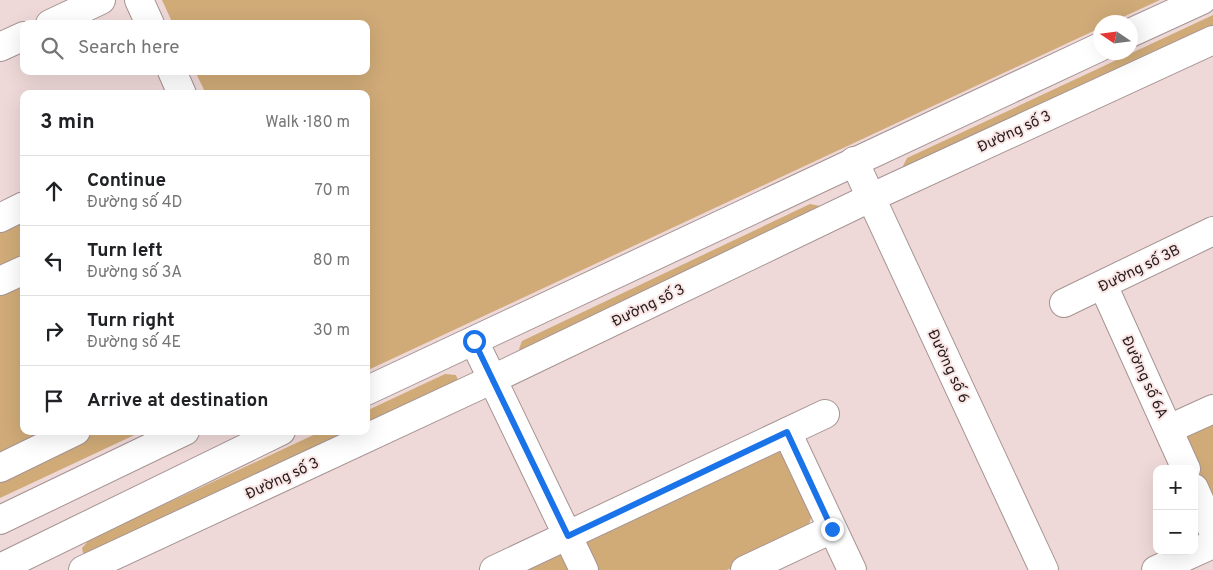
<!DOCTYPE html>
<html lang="en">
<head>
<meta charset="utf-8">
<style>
	:root { --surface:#fff; --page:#f2f2f2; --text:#202124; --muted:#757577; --line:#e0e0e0 }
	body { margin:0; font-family:Overpass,sans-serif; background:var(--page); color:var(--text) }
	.controls { position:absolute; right:15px; bottom:15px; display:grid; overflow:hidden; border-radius:10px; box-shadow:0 5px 20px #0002 }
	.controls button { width:45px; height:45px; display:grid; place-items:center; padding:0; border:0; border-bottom:1px solid var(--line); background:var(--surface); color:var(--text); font:25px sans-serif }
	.compass { position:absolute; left:1093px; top:15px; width:45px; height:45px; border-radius:50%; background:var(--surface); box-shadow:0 5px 20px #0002; rotate:283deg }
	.stop { position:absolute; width:15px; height:15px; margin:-11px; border:4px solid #1a73e8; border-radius:50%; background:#fff }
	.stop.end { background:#1a73e8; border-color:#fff; box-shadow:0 1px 5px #0008 }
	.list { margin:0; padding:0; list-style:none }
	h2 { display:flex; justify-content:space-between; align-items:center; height:65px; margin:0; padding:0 20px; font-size:21px }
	h2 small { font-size:16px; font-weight:400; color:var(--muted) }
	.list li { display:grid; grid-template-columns:32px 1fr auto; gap:15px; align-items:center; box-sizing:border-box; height:70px; padding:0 20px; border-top:1px solid var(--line) }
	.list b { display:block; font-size:19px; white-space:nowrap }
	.list p { margin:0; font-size:16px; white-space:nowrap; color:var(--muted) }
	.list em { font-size:16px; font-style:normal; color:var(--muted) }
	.icon { flex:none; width:28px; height:28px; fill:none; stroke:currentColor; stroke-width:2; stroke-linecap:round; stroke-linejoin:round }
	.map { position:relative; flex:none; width:1213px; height:570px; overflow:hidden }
	.search { position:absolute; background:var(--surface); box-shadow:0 5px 20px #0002; left:20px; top:20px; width:350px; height:55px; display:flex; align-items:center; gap:12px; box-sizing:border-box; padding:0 18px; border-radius:10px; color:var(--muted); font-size:19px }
	.panel { position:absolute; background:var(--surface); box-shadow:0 5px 20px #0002; left:20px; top:90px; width:350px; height:345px; border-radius:10px }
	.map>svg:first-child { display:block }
	.green { fill:#d0ab78 }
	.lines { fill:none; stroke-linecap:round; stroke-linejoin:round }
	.minor-casing { stroke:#a69493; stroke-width:30 }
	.minor { stroke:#fff; stroke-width:28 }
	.route { stroke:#1a73e8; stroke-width:6 }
	.labels { text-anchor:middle; stroke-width:4; stroke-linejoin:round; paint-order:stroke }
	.street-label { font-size:15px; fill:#241d1d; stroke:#fbe6e5 }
</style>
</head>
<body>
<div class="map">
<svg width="1213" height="570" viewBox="0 0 1213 570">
	<rect width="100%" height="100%" fill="#eed9d8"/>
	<g class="green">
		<path d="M162,0H1160L1112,22H1100V28L366,371V94H206L195,71H366V24H173Z"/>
		<path d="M1213,15V32L905,171L903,166L907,158Z"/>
		<path d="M810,204L820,206L821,210L521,353L519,349L522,341Z"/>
		<path d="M24,215V259L0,267V227Z"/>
		<path d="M24,281V431H52L0,457V292Z"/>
		<path d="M445,374L456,375L458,380L366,431V411Z"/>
		<path d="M1213,418V517L1194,472L1185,433Z"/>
		<path d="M98,431H143L0,498V479Z"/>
		<path d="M322,431H366L86,556L83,553L82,548L90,539Z"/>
		<path d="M778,449L785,454L812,515L809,524L801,533L727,570H593L584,546L587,538Z"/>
		<path d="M554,552L562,555L573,570H508Z"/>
	</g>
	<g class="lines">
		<g class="minor-casing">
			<g id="minor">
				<path d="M139,0L150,24"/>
				<path d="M50,24L101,0"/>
				<path d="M1130,33L1202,0"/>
				<path d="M0,47L24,36"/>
				<path d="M172,71L182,94"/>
				<path d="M854,161L1044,570"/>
				<path d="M0,218L24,206"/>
				<path d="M0,281L24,270"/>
				<path d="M1103,285L1186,469"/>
				<path d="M1064,303L1213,231"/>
				<path d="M474,341L584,570"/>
				<path d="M366,391L1100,47"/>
				<path d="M1169,429L1213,409"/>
				<path d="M787,432L852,570"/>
				<path d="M0,468L76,431"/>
				<path d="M1194,488L1213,531"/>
				<path d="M0,520L185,431"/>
				<path d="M0,568L281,431"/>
				<path d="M83,570L491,380L870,198L1213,40"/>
				<path d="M494,570L825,414"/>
				<path d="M745,570L832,529"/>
				<path d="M1156,570L1213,544"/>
			</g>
		</g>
		<use href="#minor" class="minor"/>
	</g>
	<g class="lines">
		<path class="route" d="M474,341L568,536L787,432L832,529"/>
	</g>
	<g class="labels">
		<g class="street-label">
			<text transform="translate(1014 131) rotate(-25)" y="5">Đường số 3</text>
			<text transform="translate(1139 268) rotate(-26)" y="5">Đường số 3B</text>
			<text transform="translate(648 305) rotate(-26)" y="5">Đường số 3</text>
			<text transform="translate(949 366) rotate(65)" y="5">Đường số 6</text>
			<text transform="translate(1145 377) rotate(65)" y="5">Đường số 6A</text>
			<text transform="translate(282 478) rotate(-25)" y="5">Đường số 3</text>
		</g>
	</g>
</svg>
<div class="controls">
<button>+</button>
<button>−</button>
</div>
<svg class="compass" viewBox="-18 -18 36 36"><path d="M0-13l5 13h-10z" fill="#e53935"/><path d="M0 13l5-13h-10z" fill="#757577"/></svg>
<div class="stop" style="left:474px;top:341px"></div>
<div class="stop end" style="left:832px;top:529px"></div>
<div class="search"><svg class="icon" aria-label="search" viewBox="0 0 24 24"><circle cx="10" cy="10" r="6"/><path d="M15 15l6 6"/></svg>Search here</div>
<section class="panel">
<h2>3 min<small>Walk · 180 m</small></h2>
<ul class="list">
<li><svg class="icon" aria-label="ahead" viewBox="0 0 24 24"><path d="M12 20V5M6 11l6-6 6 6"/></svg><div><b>Continue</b><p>Đường số 4D</p></div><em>70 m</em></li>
<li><svg class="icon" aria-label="left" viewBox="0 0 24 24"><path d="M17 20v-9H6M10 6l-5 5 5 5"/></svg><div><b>Turn left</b><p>Đường số 3A</p></div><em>80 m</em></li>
<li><svg class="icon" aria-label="right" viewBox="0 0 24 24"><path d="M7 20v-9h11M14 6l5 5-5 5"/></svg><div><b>Turn right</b><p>Đường số 4E</p></div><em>30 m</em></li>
<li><svg class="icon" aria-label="arrive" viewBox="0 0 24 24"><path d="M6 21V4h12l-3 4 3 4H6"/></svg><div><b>Arrive at destination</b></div></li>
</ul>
</section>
</div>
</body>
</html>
